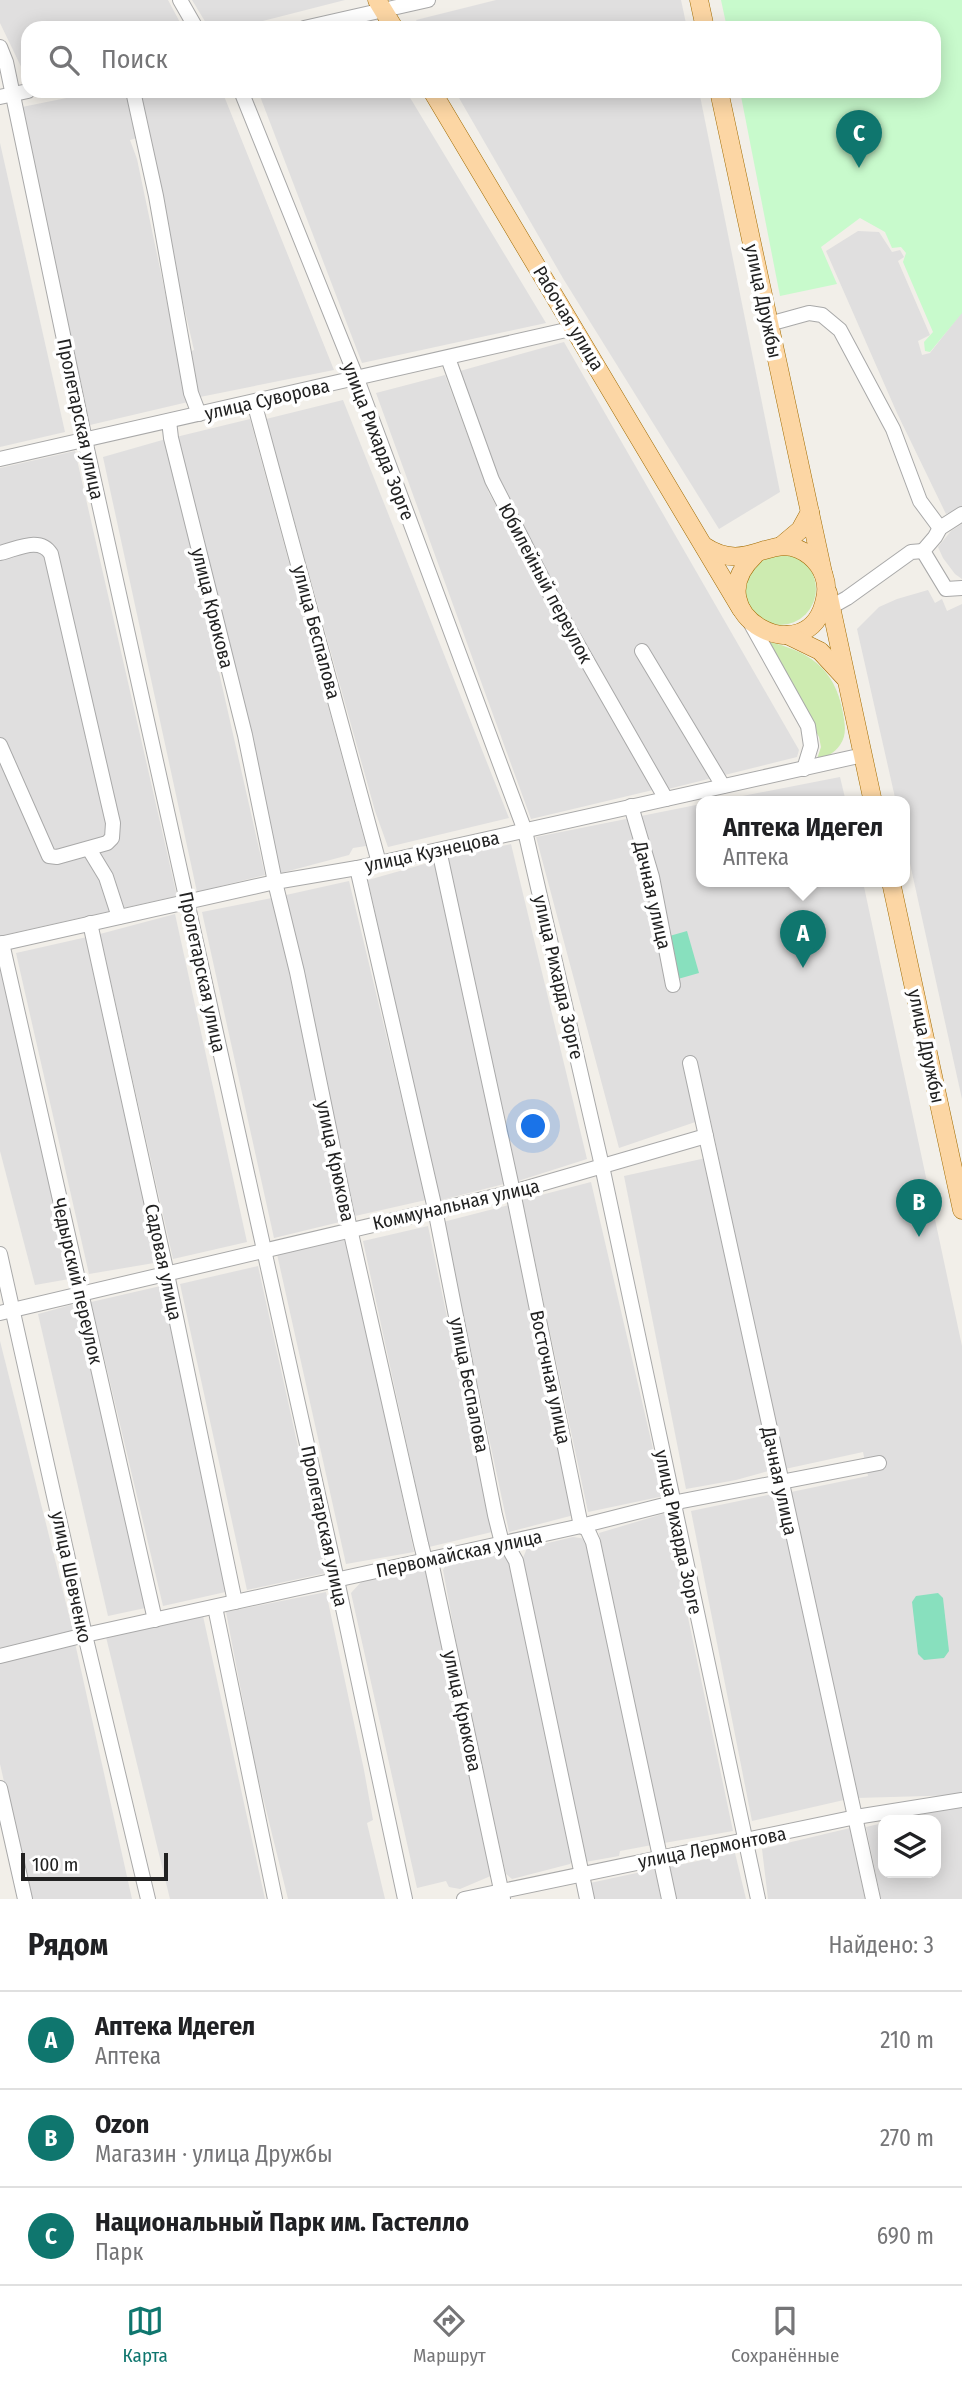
<!DOCTYPE html>
<html lang="ru">
<head>
<meta charset="utf-8">
<style>
	:root { --surface:#fff; --page:#f6f6f6; --text:#202124; --muted:#757577; --line:#e0e0e0; --accent:#0f766e }
	body { margin:0; font-family:"Fira Sans Condensed",sans-serif; background:var(--page); color:var(--text) }
	.controls { position:absolute; right:21px; bottom:21px; display:grid; overflow:hidden; border-radius:14px; box-shadow:0 4px 18px #0003 }
	.controls button { width:63px; height:63px; display:grid; place-items:center; padding:0; border:0; border-bottom:2px solid var(--line); background:var(--surface); color:var(--text); font:35px sans-serif }
	.scale { position:absolute; left:21px; bottom:18px; width:147px; box-sizing:border-box; padding-left:7px; border:4px solid #222; border-top:0; font-size:19px; line-height:24px; white-space:nowrap; color:#222; -webkit-text-stroke:5px #fff; paint-order:stroke }
	.you { position:absolute; left:534px; top:1127px; width:24px; height:24px; margin:-18px; border:5px solid #fff; border-radius:50%; background:#1a73e8; box-shadow:0 0 0 10px #1a73e833 }
	.badge { display:grid; place-items:center; width:46px; height:46px; border-radius:50%; background:var(--accent); color:#fff; font-size:23px; font-weight:700 }
	.pin { position:absolute; translate:-50% -58px; filter:drop-shadow(0 2px 4px #0008) }
	.pin::after { content:''; position:absolute; top:37px; width:24px; height:21px; background:inherit; clip-path:polygon(0 0,100% 0,50% 100%) }
	.popup { position:absolute; left:696px; top:796px; width:214px; height:91px; box-sizing:border-box; display:grid; place-content:center; border-radius:14px; background:var(--surface); filter:drop-shadow(0 2px 5px #0005); font-size:23px; white-space:nowrap; color:var(--muted) }
	.popup b { font-size:26px; color:var(--text) }
	.popup::after { content:''; position:absolute; left:50%; top:100%; margin-left:-14px; border:14px solid transparent; border-top-color:var(--surface) }
	.list { margin:0; padding:0; list-style:none }
	h2 { display:flex; justify-content:space-between; align-items:center; height:91px; margin:0; padding:0 28px; font-size:30px }
	h2 small { font-size:23px; font-weight:400; color:var(--muted) }
	.list li { display:grid; grid-template-columns:46px 1fr auto; gap:21px; align-items:center; box-sizing:border-box; height:98px; padding:0 28px; border-top:2px solid var(--line) }
	.list b { display:block; font-size:26px; white-space:nowrap }
	.list p { margin:0; font-size:23px; white-space:nowrap; color:var(--muted) }
	.list em { font-size:23px; font-style:normal; color:var(--muted) }
	.icon { flex:none; width:38px; height:38px; fill:none; stroke:currentColor; stroke-width:2; stroke-linecap:round; stroke-linejoin:round }
	.map { position:relative; flex:none; width:962px; height:1899px; overflow:hidden }
	.search { position:absolute; background:var(--surface); box-shadow:0 4px 18px #0003; left:21px; right:21px; top:21px; height:77px; display:flex; align-items:center; gap:18px; box-sizing:border-box; padding:0 24px; border-radius:21px; color:var(--muted); font-size:26px }
	.sheet { height:385px; background:var(--surface) }
	nav { display:flex; justify-content:space-around; align-items:center; box-sizing:border-box; height:98px; border-top:2px solid var(--line); background:var(--surface); font-size:19px; color:var(--muted) }
	nav a { display:grid; justify-items:center; gap:4px }
	nav .on { color:var(--accent) }
	.map>svg:first-child { display:block }
	.residential { fill:#e0dfdf }
	.grass { fill:#cdebb0 }
	.park { fill:#c8facc }
	.pitch { fill:#88e0be }
	.lines { fill:none; stroke-linecap:round; stroke-linejoin:round }
	.minor-casing { stroke:#a9a9a9; stroke-width:16 }
	.major-casing { stroke:#a06b00; stroke-width:19 }
	.minor { stroke:#fff; stroke-width:14 }
	.major { stroke:#fcd6a4; stroke-width:18 }
	.labels { text-anchor:middle; stroke-width:7; stroke-linejoin:round; paint-order:stroke }
	.street-label { font-size:19px; fill:#222; stroke:#fff }
</style>
</head>
<body>
<div class="map">
<svg width="962" height="1899" viewBox="0 0 962 1899">
	<rect width="100%" height="100%" fill="#f2efe9"/>
	<g class="residential">
		<path d="M0,0H168L183,28H28V77H26L0,23Z"/>
		<path d="M192,0H345L235,28H209Z"/>
		<path d="M496,0H681L687,28H421L416,20Z"/>
		<path d="M101,91H129L137,138L130,140L137,159L188,402L90,425L22,107Z"/>
		<path d="M134,91H222L334,370L195,398L187,353L194,350Z"/>
		<path d="M258,91H406L546,323L362,363Z"/>
		<path d="M455,91H699L780,492L719,529L564,280Z"/>
		<path d="M0,143L65,432L0,447Z"/>
		<path d="M858,231L879,232L892,252L900,250L904,257L898,261L930,335L918,341L922,355L930,353L962,312V508L946,514L897,413L826,251Z"/>
		<path d="M564,342L799,750L797,757L668,789L572,624L500,482L462,388L460,371Z"/>
		<path d="M445,375L489,493L653,790L531,819L376,393Z"/>
		<path d="M343,400L509,818L388,847L375,811L266,419Z"/>
		<path d="M250,419L366,846L353,848L349,855L281,873L176,437Z"/>
		<path d="M166,439L265,875L197,892L103,457Z"/>
		<path d="M75,451L177,896L0,936V468Z"/>
		<path d="M962,524V579L955,574L943,558L938,547L951,531Z"/>
		<path d="M928,590L935,603L942,599L947,611L962,604V1099L905,841L904,802H896L857,629L879,607L897,599Z"/>
		<path d="M840,777L846,802H712Z"/>
		<path d="M701,804L702,882H863L962,1346V1795L856,1798L791,1492L868,1476L863,1452L785,1469L710,1117L619,1148L536,837Z"/>
		<path d="M511,844L587,1159L518,1181L447,858Z"/>
		<path d="M435,861L504,1184L438,1201L368,880Z"/>
		<path d="M349,881L426,1200L355,1216L286,895Z"/>
		<path d="M272,898L286,953L344,1221L274,1238L202,912Z"/>
		<path d="M175,914L247,1242L173,1259L100,934Z"/>
		<path d="M87,937L160,1262L89,1274L16,953Z"/>
		<path d="M0,955L75,1278L35,1285L0,1151Z"/>
		<path d="M706,1158L772,1470L736,1480L686,1489L624,1176Z"/>
		<path d="M591,1182L664,1496L588,1512L522,1200Z"/>
		<path d="M509,1205L574,1515L509,1532L443,1222Z"/>
		<path d="M428,1226L492,1532L429,1547L363,1241Z"/>
		<path d="M348,1239L414,1552L346,1564L277,1254Z"/>
		<path d="M258,1266L326,1573L247,1590L180,1284Z"/>
		<path d="M165,1285L230,1591L163,1606L91,1302Z"/>
		<path d="M78,1303L150,1607L108,1616L38,1314Z"/>
		<path d="M0,1341L73,1631L0,1648Z"/>
		<path d="M777,1493L844,1800L752,1821L691,1511Z"/>
		<path d="M666,1513L733,1831L664,1843L599,1533Z"/>
		<path d="M573,1537L587,1539L652,1845L620,1851L619,1856L585,1862L523,1558L527,1548Z"/>
		<path d="M509,1554L573,1859L570,1864L512,1879L506,1874L471,1723L443,1570L446,1565L483,1556Z"/>
		<path d="M426,1568L493,1875L460,1889L449,1887L446,1881L417,1888L351,1593L363,1580Z"/>
		<path d="M326,1592L364,1770L373,1820L367,1823L385,1899H288L255,1765L226,1612Z"/>
		<path d="M203,1616L265,1899H170L106,1637Z"/>
		<path d="M75,1643L132,1899H31L0,1764V1660Z"/>
		<path d="M962,1806V1899H881L866,1827L883,1823V1873H936V1820H897Z"/>
		<path d="M850,1828L865,1899H768L762,1849Z"/>
		<path d="M735,1853L746,1899H676L669,1867Z"/>
		<path d="M655,1869L661,1899H593L590,1883Z"/>
	</g>
	<g class="grass">
		<circle cx="780" cy="589" r="36"/>
		<path d="M766,641C808,651 835,667 843,713C845,725 847,735 840,745C834,754 823,758 815,765L821,747L819,737Z"/>
	</g>
	<path class="park" d="M721,0H962V313L930,352L925,351L924,342L933,332L903,262L906,253L901,247L892,248L885,232L860,218L821,247L837,284L780,296L740,91H934V28H727Z"/>
	<g class="pitch">
		<path d="M687,931L699,973L678,979L666,937Z"/>
		<path d="M938,1593L943,1598L949,1651L944,1658L924,1660L918,1654L912,1602L916,1596Z"/>
	</g>
	<g class="lines">
		<g class="minor-casing">
			<g id="minor">
				<path d="M180,0L196,28"/>
				<path d="M304,28L428,0"/>
				<path d="M0,47L6,62L85,440L337,1580L405,1899"/>
				<path d="M133,91L156,196L191,393L199,414"/>
				<path d="M241,91L357,379L525,831L602,1166L758,1899"/>
				<path d="M0,97L28,91"/>
				<path d="M769,324L809,313L822,315L840,330L893,429L920,501L940,528"/>
				<path d="M448,358L492,480L562,617L666,799"/>
				<path d="M254,402L379,863"/>
				<path d="M169,421L171,438L245,735L275,882L297,972L346,1211L421,1544L425,1560L431,1563L433,1571L503,1899"/>
				<path d="M0,459L575,328"/>
				<path d="M923,551L946,589L962,588"/>
				<path d="M923,551L935,537L940,528L962,514"/>
				<path d="M0,553C17,549 40,536 51,554L113,823L112,838L107,843L57,857L49,856L0,745"/>
				<path d="M824,611L847,598L911,552L923,551"/>
				<path d="M750,622L808,726L811,746L804,769"/>
				<path d="M642,651L723,786"/>
				<path d="M631,806L652,877L673,985"/>
				<path d="M89,849L106,877L119,917"/>
				<path d="M439,850L513,1192L581,1526L587,1529L593,1542L669,1899"/>
				<path d="M357,868L435,1209L495,1515L502,1543L508,1547L516,1561L587,1899"/>
				<path d="M90,923L167,1274L235,1602"/>
				<path d="M2,943L155,1620"/>
				<path d="M0,944L275,882L357,868L863,755"/>
				<path d="M690,1063L873,1899"/>
				<path d="M0,1254L85,1635L148,1899"/>
				<path d="M0,1313L513,1192L706,1136"/>
				<path d="M215,1607L275,1899"/>
				<path d="M0,1656L85,1635L581,1526L672,1503L879,1463"/>
				<path d="M0,1788L25,1899"/>
				<path d="M464,1899L856,1817L962,1800"/>
			</g>
		</g>
		<g class="major-casing">
			<g id="major">
				<path d="M377,0L394,28"/>
				<path d="M699,0L705,28"/>
				<path d="M432,91L741,609"/>
				<path d="M719,91L823,573"/>
				<path d="M704,546C750,577 773,526 810,556C823,567 829,583 825,599C810,676 692,614 755,555"/>
				<path d="M781,546L800,530L810,512"/>
				<path d="M828,593L873,802"/>
				<path d="M787,635L820,651L845,678"/>
				<path d="M891,882L962,1210"/>
			</g>
		</g>
		<use href="#minor" class="minor"/>
		<use href="#major" class="major"/>
	</g>
	<g class="labels">
		<g class="street-label">
			<text transform="translate(764 301) rotate(78)" y="7">улица Дружбы</text>
			<text transform="translate(569 318) rotate(59)" y="7">Рабочая улица</text>
			<text transform="translate(267 399) rotate(-13)" y="7">улица Суворова</text>
			<text transform="translate(81 419) rotate(78)" y="7">Пролетарская улица</text>
			<text transform="translate(379 441) rotate(69)" y="7">улица Рихарда Зорге</text>
			<text transform="translate(546 583) rotate(62)" y="7">Юбилейный переулок</text>
			<text transform="translate(213 608) rotate(76)" y="7">улица Крюкова</text>
			<text transform="translate(317 632) rotate(75)" y="7">улица Беспалова</text>
			<text transform="translate(432 851) rotate(-12)" y="7">улица Кузнецова</text>
			<text transform="translate(653 895) rotate(77)" y="7">Дачная улица</text>
			<text transform="translate(203 972) rotate(78)" y="7">Пролетарская улица</text>
			<text transform="translate(559 977) rotate(77)" y="7">улица Рихарда Зорге</text>
			<text transform="translate(927 1046) rotate(78)" y="7">улица Дружбы</text>
			<text transform="translate(336 1161) rotate(78)" y="7">улица Крюкова</text>
			<text transform="translate(456 1204) rotate(-13)" y="7">Коммунальная улица</text>
			<text transform="translate(164 1262) rotate(78)" y="7">Садовая улица</text>
			<text transform="translate(78 1281) rotate(77)" y="7">Чедырский переулок</text>
			<text transform="translate(551 1377) rotate(78)" y="7">Восточная улица</text>
			<text transform="translate(470 1385) rotate(79)" y="7">улица Беспалова</text>
			<text transform="translate(780 1481) rotate(78)" y="7">Дачная улица</text>
			<text transform="translate(325 1526) rotate(78)" y="7">Пролетарская улица</text>
			<text transform="translate(679 1532) rotate(78)" y="7">улица Рихарда Зорге</text>
			<text transform="translate(459 1553) rotate(-12)" y="7">Первомайская улица</text>
			<text transform="translate(72 1577) rotate(78)" y="7">улица Шевченко</text>
			<text transform="translate(463 1711) rotate(78)" y="7">улица Крюкова</text>
			<text transform="translate(712 1847) rotate(-11)" y="7">улица Лермонтова</text>
		</g>
	</g>
</svg>
<div class="controls">
<button><svg class="icon" aria-label="layers" viewBox="0 0 24 24"><path d="M12 4l9 5-9 5-9-5zM3 14l9 5 9-5"/></svg></button>
</div>
<div class="scale">100 m</div>
<div class="you"></div>
<div class="pin badge" style="left:803px;top:968px">A</div>
<div class="popup"><b>Аптека Идегел</b>Аптека</div>
<div class="pin badge" style="left:919px;top:1237px">B</div>
<div class="pin badge" style="left:859px;top:168px">C</div>
<div class="search"><svg class="icon" aria-label="search" viewBox="0 0 24 24"><circle cx="10" cy="10" r="6"/><path d="M15 15l6 6"/></svg>Поиск</div>
</div>
<section class="sheet">
<h2>Рядом<small>Найдено: 3</small></h2>
<ul class="list">
<li><span class="badge">A</span><div><b>Аптека Идегел</b><p>Аптека</p></div><em>210 m</em></li>
<li><span class="badge">B</span><div><b>Ozon</b><p>Магазин · улица Дружбы</p></div><em>270 m</em></li>
<li><span class="badge">C</span><div><b>Национальный Парк им. Гастелло</b><p>Парк</p></div><em>690 m</em></li>
</ul>
</section>
<nav>
<a class="on"><svg class="icon" aria-label="map" viewBox="0 0 24 24"><path d="M3 6l6-2 6 2 6-2v14l-6 2-6-2-6 2zM9 4v14M15 6v14"/></svg>Карта</a>
<a><svg class="icon" aria-label="directions" viewBox="0 0 24 24"><path d="M12 3l9 9-9 9-9-9zM9 14v-3h6M13 9l2 2-2 2"/></svg>Маршрут</a>
<a><svg class="icon" aria-label="saved" viewBox="0 0 24 24"><path d="M7 4h10v16l-5-4-5 4z"/></svg>Сохранённые</a>
</nav>
</body>
</html>
